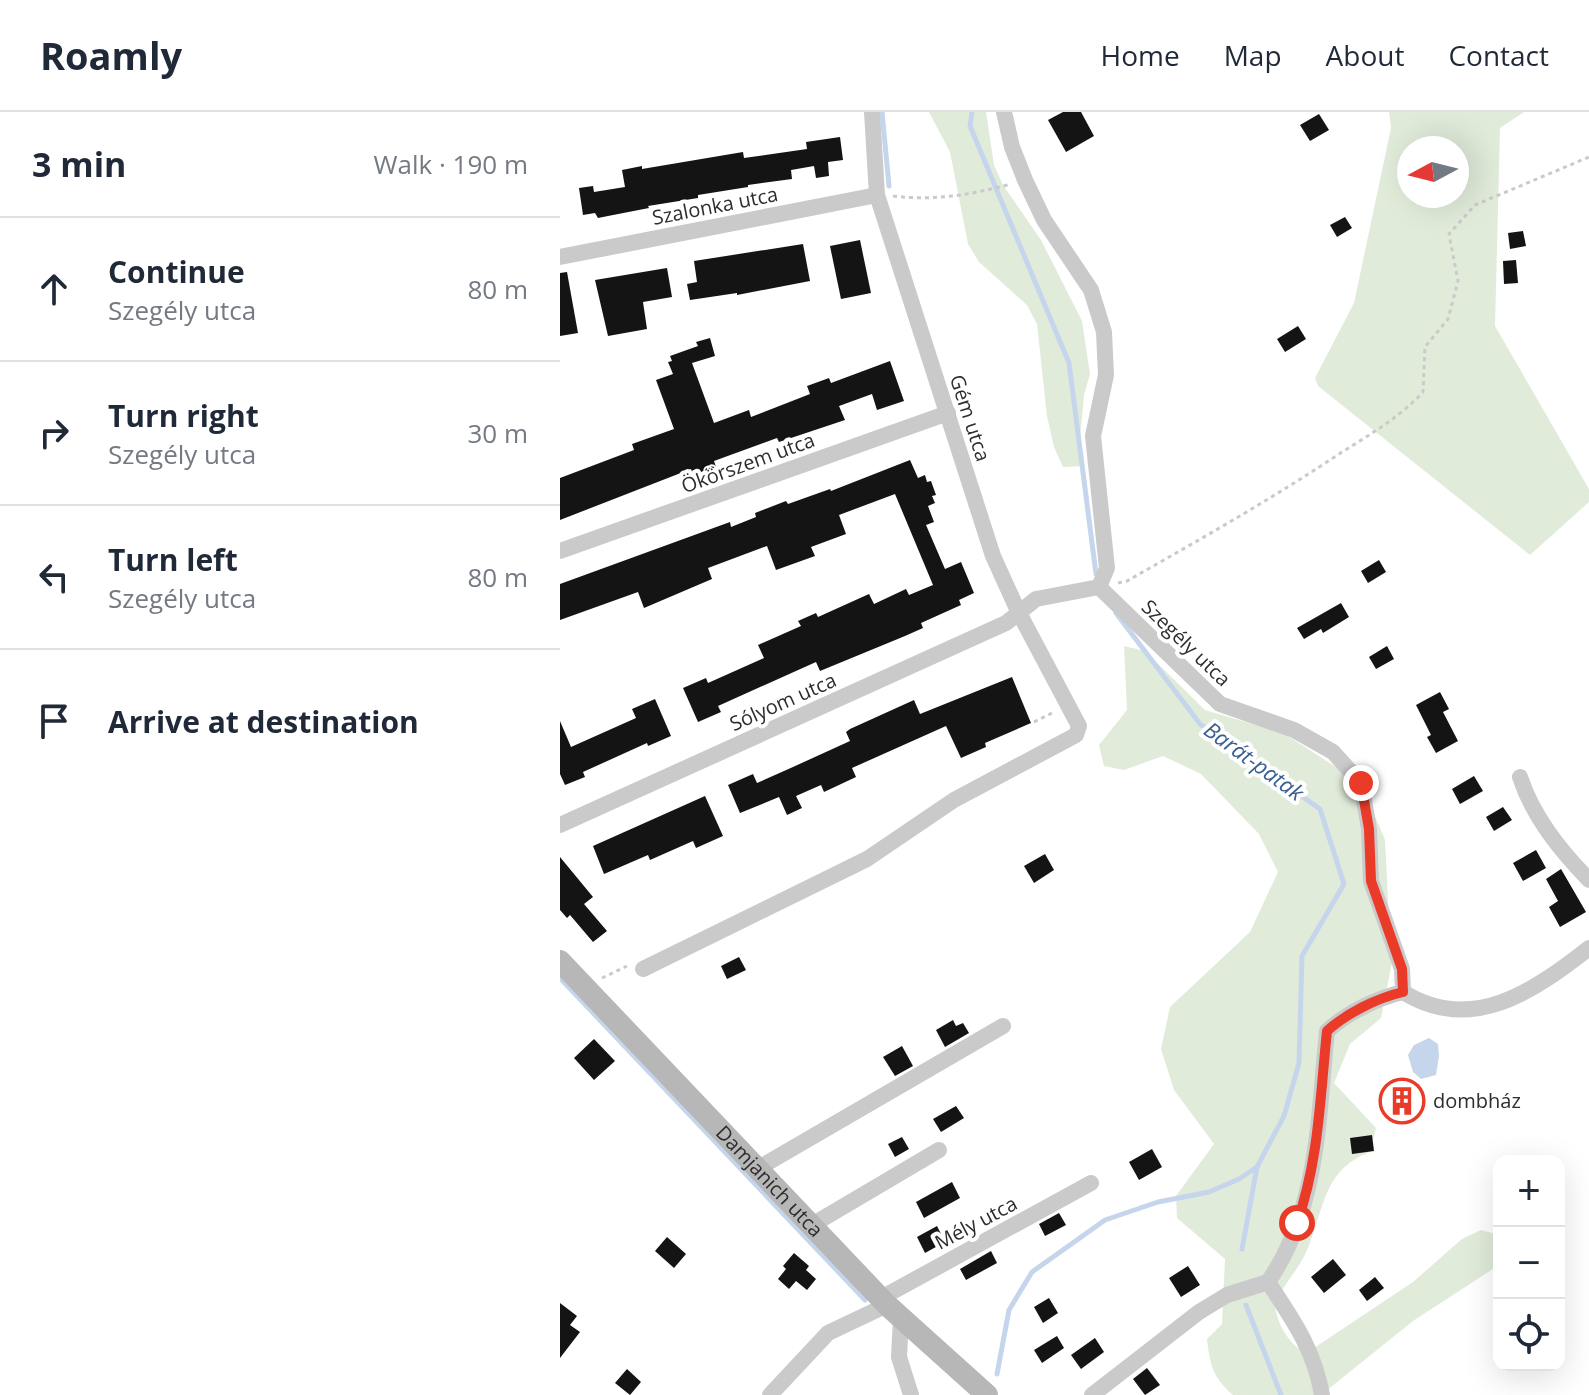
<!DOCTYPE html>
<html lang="en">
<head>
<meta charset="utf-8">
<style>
	:root { --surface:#fff; --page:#f2f2f3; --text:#1f2937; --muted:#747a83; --line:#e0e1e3 }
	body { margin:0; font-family:"Open Sans",sans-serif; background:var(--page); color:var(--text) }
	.controls { position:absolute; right:24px; bottom:24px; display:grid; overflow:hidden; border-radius:16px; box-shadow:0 8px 32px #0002 }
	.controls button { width:72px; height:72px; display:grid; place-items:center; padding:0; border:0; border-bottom:2px solid var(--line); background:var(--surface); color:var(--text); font:40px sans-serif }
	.compass { position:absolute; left:837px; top:24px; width:72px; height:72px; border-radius:50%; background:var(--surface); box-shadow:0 8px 32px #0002; rotate:263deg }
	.stop { position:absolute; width:24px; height:24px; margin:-18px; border:6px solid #ea3b29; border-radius:50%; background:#fff }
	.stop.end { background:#ea3b29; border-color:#fff; box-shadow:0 2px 8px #0008 }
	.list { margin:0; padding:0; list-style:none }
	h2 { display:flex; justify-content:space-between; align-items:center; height:104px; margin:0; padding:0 32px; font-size:34px }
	h2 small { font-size:26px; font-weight:400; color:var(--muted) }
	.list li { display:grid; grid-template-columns:52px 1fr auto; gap:24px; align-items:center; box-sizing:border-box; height:144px; padding:0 32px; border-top:2px solid var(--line) }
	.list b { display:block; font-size:30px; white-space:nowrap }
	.list p { margin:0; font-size:26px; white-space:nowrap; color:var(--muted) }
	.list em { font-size:26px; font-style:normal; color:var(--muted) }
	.icon { flex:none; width:44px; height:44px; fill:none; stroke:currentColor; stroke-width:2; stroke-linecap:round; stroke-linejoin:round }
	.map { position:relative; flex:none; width:1029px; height:1283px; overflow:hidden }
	header { display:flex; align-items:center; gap:48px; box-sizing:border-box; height:112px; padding:0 40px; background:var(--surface); border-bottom:2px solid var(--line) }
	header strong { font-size:38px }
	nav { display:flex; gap:44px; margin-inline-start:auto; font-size:28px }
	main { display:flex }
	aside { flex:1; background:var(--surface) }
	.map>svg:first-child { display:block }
	.green { fill:#e0ebda; fill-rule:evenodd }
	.water { fill:#c5d6ec }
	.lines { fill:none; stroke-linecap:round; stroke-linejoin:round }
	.stream { stroke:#c5d6ec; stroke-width:5 }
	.building { fill:#141414 }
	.path { stroke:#cacaca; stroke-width:3; stroke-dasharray:4 4; stroke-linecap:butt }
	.minor { stroke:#cacaca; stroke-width:16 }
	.secondary { stroke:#b7b7b7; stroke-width:22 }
	.route { stroke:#ea3b29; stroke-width:10 }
	.labels { text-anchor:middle; stroke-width:8; stroke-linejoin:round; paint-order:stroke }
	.street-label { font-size:20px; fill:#2d2d2d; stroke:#fff }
	.poi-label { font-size:20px; fill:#2d2d2d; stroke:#fff; text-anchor:start }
	.water-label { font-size:22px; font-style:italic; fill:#396091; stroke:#fff }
</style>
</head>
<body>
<header>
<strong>Roamly</strong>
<nav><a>Home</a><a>Map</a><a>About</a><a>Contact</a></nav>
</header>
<main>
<aside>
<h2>3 min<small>Walk · 190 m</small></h2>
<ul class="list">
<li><svg class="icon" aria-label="ahead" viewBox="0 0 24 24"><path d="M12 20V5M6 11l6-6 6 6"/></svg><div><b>Continue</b><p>Szegély utca</p></div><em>80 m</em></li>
<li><svg class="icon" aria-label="right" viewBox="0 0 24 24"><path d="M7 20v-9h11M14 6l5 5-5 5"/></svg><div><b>Turn right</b><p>Szegély utca</p></div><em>30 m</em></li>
<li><svg class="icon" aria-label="left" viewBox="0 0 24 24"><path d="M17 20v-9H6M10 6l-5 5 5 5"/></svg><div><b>Turn left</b><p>Szegély utca</p></div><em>80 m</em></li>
<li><svg class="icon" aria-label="arrive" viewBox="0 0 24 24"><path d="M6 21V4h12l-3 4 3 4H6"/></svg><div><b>Arrive at destination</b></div></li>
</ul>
</aside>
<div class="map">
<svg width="1029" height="1283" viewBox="0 0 1029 1283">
	<rect width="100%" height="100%" fill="#fff"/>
	<g class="green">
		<path d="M369,0H426L434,53L443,73L481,128L522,209L530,262L524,283L520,326L523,354L503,355L494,335L487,304L477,212L467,193L419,150L408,132L390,40Z"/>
		<path d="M829,0H964L940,16L935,214L1029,377V390L970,443L758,274L755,266L794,191L831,16ZM897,36V84H849V36Z"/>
		<path d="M564,534L585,539L645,598L723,621L801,671L825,728L830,829L835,835L821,906L790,932L774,971L816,1016L810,1040C763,1058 765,1095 748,1136C740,1155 725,1172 714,1190C718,1214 726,1227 745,1242L853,1170L902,1127L921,1118L939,1123V1153L853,1209L761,1283H673C653,1265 650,1254 647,1227L662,1212L665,1147L617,1106L616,1084L654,1032L614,978L601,937L610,895L690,820L718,760L699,722L641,662L603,644L564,658L544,654L539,633L567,598Z"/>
	</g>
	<path class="water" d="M869,926L878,932L879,944L876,963L861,967L853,960L848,943L854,933Z"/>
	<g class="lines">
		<g class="stream">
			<path d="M322,0L329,74"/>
			<path d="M412,0L410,14L509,251L536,462"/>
			<path d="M556,501L640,612L760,697L784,772L742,844L739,951L724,1004L697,1055L682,1137"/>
			<path d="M0,866L305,1188"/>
			<path d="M686,1193L721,1283"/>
			<path d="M437,1262L449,1198L472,1160L545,1108L598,1090L649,1080L679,1067L697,1055"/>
		</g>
	</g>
	<g class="building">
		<path d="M503,0H521L534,24L506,40L488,8Z"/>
		<path d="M759,2L769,18L750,29L740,13Z"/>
		<path d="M280,25L283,48L268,50L269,64L256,66L254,54L231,58L232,67L188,73V75L138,83V86L88,94L89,96L48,104L38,106L35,101L23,103L19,76L33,74L34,80L65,75L62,58L82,54V57L183,40L184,46L247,37L246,30Z"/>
		<path d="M785,105L792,116L777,125L770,113Z"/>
		<path d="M963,119L966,134L950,137L948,121Z"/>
		<path d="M300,128L311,181L281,187L270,134Z"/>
		<path d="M243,132L250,169L177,183V181L130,188L127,172L137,170L134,149Z"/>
		<path d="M956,148L958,171L944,172L943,149Z"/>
		<path d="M107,156L112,185L83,190L87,217L48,224L35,168Z"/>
		<path d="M7,160L18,221L0,224V161Z"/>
		<path d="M738,214L746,227L725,240L717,227Z"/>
		<path d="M150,226L155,244L132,251L154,311L189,298L191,305L250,282L247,274L269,266L271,271L330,249L344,289L317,298L312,282L279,294L285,308L219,330L217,326L154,349L156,355L133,363L131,357L0,408V366L74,338L72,332L114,317L96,268L113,262L108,250L112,249L110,244L138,234L136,230Z"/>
		<path d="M350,348L358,366L365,363L367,370L371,369L376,383L372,384L375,391L368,394L374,410L366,413L385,457L401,450L414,481L399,488L401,493L361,511L363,516L345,524L260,559L256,550L158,594L161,600L138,610L123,576L146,566L148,571L204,546L198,533L241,514L238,509L256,501L258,505L309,482L314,492L346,477L349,483L373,473L335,382L279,403L286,422L251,435L255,444L216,458L207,434L148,456L152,467L84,496L78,480L0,508V472L170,410L171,415L196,405L195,401L226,389L228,392L270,377L271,379Z"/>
		<path d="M819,448L826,460L808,471L801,459Z"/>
		<path d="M781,491L789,505L763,521L761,517L744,527L737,516Z"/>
		<path d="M827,534L834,547L816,557L809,545Z"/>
		<path d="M452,565L471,611L425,631L426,635L401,646L386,614L292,656L296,665L264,680L261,673L236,684L242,696L227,703L219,685L180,701L168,673L193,662L197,671L233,655L290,629L286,620L290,617L354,588L360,602Z"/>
		<path d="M880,580L889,597L883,600L898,629L876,641L867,625L871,623L856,593Z"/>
		<path d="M95,587L111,624L88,634L87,631L23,660L25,665L5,673L0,662V609L11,635L76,606L72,597Z"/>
		<path d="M914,664L923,679L900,692L892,677Z"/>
		<path d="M145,684L163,724L136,736L133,729L90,748L88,743L44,762L33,734Z"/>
		<path d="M943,695L952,708L934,719L926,705Z"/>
		<path d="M976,738L986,756L963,769L953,751Z"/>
		<path d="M485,742L494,758L474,771L464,754Z"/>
		<path d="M0,745L33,785L24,792L47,819L33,830L10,803L7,806L0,798Z"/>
		<path d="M1001,757L1026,800L1000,815L989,795L998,789L986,767Z"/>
		<path d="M179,845L186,858L167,867L161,854Z"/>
		<path d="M393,908L396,914L403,911L409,921L385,935L376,918Z"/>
		<path d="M34,927L55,949L34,968L14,946Z"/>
		<path d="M342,934L353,954L335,964L323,945Z"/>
		<circle cx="842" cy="987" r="19"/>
		<path d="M396,994L404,1006L381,1020L373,1007Z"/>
		<path d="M812,1023L814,1039L792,1042L790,1026Z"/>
		<path d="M342,1025L349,1037L335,1045L328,1032Z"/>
		<path d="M592,1037L602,1055L579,1068L569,1050Z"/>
		<path d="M392,1070L400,1086L364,1106L356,1090Z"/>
		<path d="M499,1101L506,1113L485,1124L479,1112Z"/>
		<path d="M377,1114L385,1130L365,1141L357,1125Z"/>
		<path d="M107,1125L126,1142L114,1156L95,1139Z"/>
		<path d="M431,1139L437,1151L406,1168L400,1157Z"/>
		<path d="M234,1141L249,1154L246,1158L256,1167L247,1178L236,1169L229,1177L218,1167L226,1157L223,1154Z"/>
		<path d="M773,1147L786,1163L764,1181L751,1165Z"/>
		<path d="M628,1154L640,1173L621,1185L609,1166Z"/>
		<path d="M815,1165L824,1176L807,1189L799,1178Z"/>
		<path d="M489,1186L498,1201L483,1211L474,1195Z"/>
		<path d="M0,1191L17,1204L10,1213L20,1220L0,1246Z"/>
		<path d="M497,1224L504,1236L482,1251L474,1238Z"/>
		<path d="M535,1226L544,1240L521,1257L511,1243Z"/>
		<path d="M587,1256L600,1273L585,1283L573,1267Z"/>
		<path d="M67,1257L81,1270L70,1283L55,1271Z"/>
	</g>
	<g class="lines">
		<g class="path">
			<path d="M333,84C375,89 410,83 451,72"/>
			<path d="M558,471L567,469C639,428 710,388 779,342C809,323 839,306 863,280L865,235L888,207L898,169L889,122L915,93L1029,45"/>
			<path d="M474,610L492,601"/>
			<path d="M42,866L67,854"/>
		</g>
		<g class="minor">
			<path d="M444,0L452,35L465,68L484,108L531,178L544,220L546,263L533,324L547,456L539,475"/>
			<path d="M0,145L317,83"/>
			<path d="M0,439L388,301"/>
			<path d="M539,475L660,592L734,618L773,640L801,671L809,717L811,769L842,857L843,880"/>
			<path d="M960,665C973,705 1000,738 1029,768"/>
			<path d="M0,713L446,511L476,487L539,475"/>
			<path d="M83,857L307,747L394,688L516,623L519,614L458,499L433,444L317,83L312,0"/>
			<path d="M843,880C912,923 974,879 1029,836"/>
			<path d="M197,1057L443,914"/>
			<path d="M252,1113L379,1038"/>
			<path d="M708,1170C759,1096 758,1006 767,919C787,901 817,886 843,880"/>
			<path d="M708,1170C733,1208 754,1237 762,1283"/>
			<path d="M321,1186L531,1071"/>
			<path d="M341,1206L339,1245L351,1283"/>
			<path d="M210,1283L268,1221L327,1193"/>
			<path d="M532,1283L639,1200L667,1183L708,1170"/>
		</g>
		<path class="secondary" id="s1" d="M0,849L327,1193L427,1283"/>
	</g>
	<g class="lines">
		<path class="route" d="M737,1111C759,1048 760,985 767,919C787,901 817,886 843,880L842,857L811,769L809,717L801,671"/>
	</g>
	<defs>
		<g id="building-ring" transform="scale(2.3)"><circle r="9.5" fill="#fff" stroke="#ea3b29" stroke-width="1.5"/><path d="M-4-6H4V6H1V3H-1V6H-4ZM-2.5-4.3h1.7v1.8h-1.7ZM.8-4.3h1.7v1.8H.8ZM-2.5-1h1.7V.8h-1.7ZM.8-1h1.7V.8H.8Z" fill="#ea3b29"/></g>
	</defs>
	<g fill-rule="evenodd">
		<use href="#building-ring" x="842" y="989"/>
	</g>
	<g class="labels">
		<g class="street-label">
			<text transform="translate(155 94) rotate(-11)" y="7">Szalonka utca</text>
			<text transform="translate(410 306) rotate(72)" y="7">Gém utca</text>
			<text transform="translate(188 351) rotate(-20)" y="7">Ökörszem utca</text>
			<text transform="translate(626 531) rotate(44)" y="7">Szegély utca</text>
			<text transform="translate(223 590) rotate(-24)" y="7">Sólyom utca</text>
			<text dy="7" stroke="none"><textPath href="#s1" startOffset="304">Damjanich utca</textPath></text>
			<text transform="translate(416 1111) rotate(-28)" y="7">Mély utca</text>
		</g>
		<g class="poi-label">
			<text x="873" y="996">dombház</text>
		</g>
		<g class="water-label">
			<text transform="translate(694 649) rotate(36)" y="8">Barát-patak</text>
		</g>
	</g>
</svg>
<div class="controls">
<button>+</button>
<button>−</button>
<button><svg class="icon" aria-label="locate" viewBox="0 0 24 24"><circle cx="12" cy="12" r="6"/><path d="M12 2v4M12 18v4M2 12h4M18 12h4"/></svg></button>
</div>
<svg class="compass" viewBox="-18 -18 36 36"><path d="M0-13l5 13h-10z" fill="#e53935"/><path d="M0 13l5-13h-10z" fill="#747a83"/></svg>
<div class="stop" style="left:737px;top:1111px"></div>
<div class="stop end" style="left:801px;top:671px"></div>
</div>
</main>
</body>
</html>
